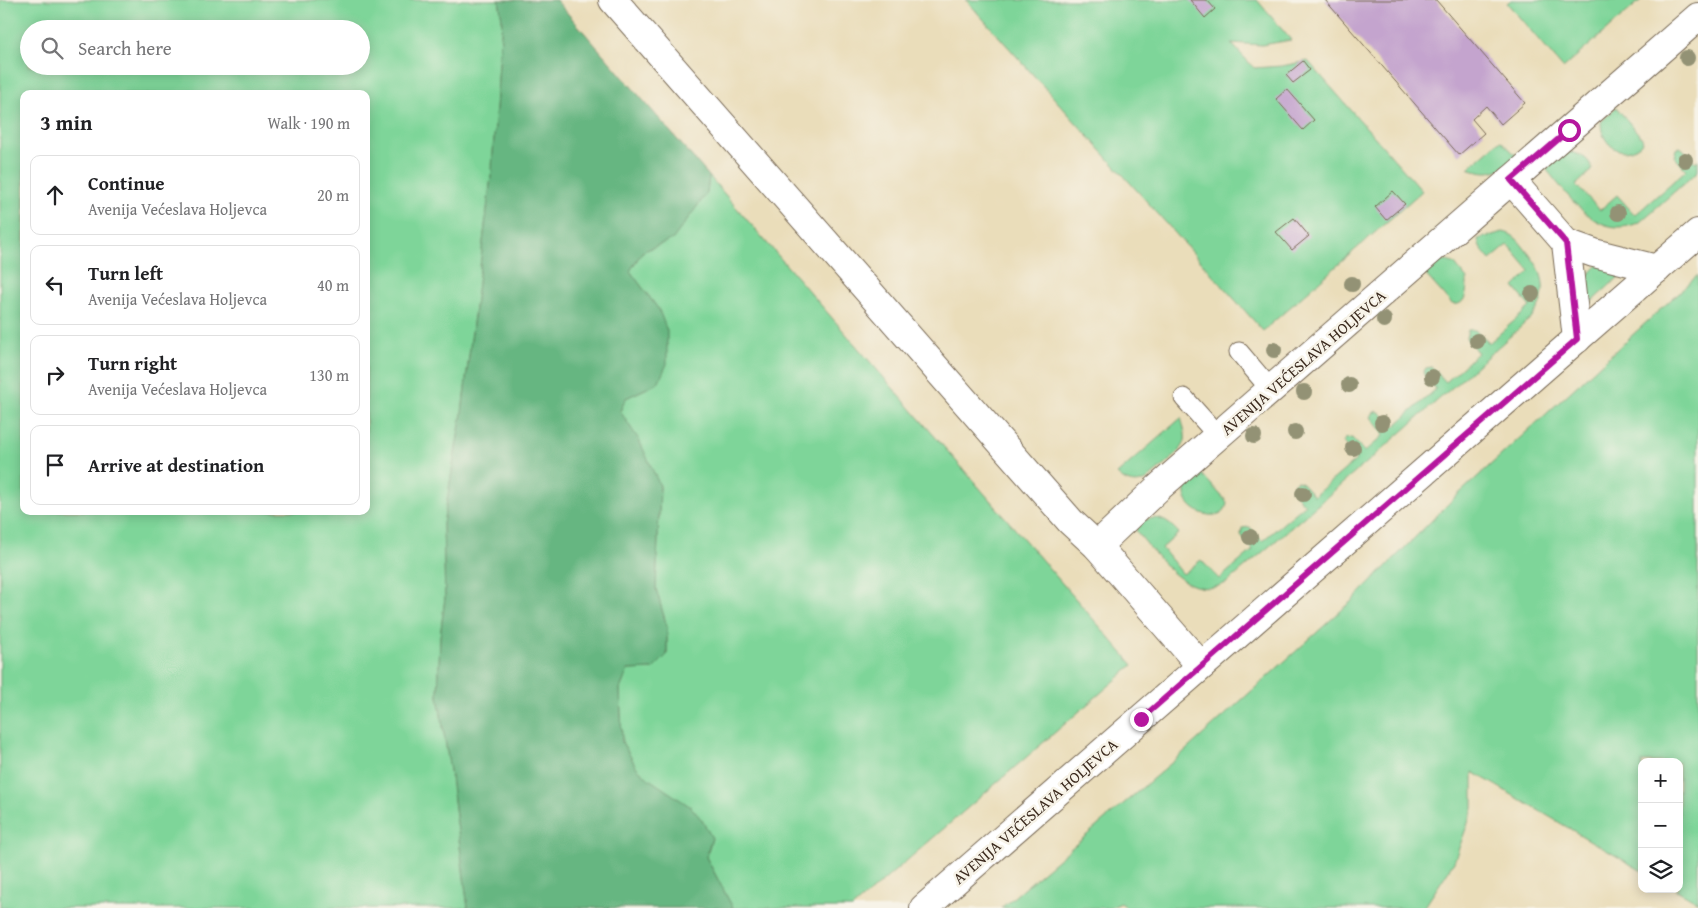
<!DOCTYPE html>
<html lang="en">
<head>
<meta charset="utf-8">
<style>
	:root { --surface:#fff; --page:#f2f2f2; --text:#202124; --muted:#757577; --line:#e0e0e0 }
	body { margin:0; font-family:"Gentium Book Plus",serif; background:var(--page); color:var(--text) }
	.controls { position:absolute; right:15px; bottom:15px; display:grid; overflow:hidden; border-radius:10px; box-shadow:0 2px 12px #0003 }
	.controls button { width:45px; height:45px; display:grid; place-items:center; padding:0; border:0; border-bottom:1px solid var(--line); background:var(--surface); color:var(--text); font:25px sans-serif }
	.stop { position:absolute; width:15px; height:15px; margin:-11px; border:4px solid #b5179e; border-radius:50%; background:#fff }
	.stop.end { background:#b5179e; border-color:#fff; box-shadow:0 1px 5px #0008 }
	.list { margin:0; padding:0; list-style:none }
	h2 { display:flex; justify-content:space-between; align-items:center; height:65px; margin:0; padding:0 20px; font-size:21px }
	h2 small { font-size:16px; font-weight:400; color:var(--muted) }
	.list li { display:grid; grid-template-columns:32px 1fr auto; gap:15px; align-items:center; box-sizing:border-box; height:80px; margin:0 10px 10px; padding:0 10px; border:1px solid var(--line); border-radius:10px }
	.list b { display:block; font-size:19px; white-space:nowrap }
	.list p { margin:0; font-size:16px; white-space:nowrap; color:var(--muted) }
	.list em { font-size:16px; font-style:normal; color:var(--muted) }
	.icon { flex:none; width:28px; height:28px; fill:none; stroke:currentColor; stroke-width:2; stroke-linecap:round; stroke-linejoin:round }
	.map { position:relative; flex:none; width:1698px; height:908px; overflow:hidden }
	.search { position:absolute; background:var(--surface); box-shadow:0 2px 12px #0003; left:20px; top:20px; width:350px; height:55px; display:flex; align-items:center; gap:12px; box-sizing:border-box; padding:0 18px; border-radius:28px; color:var(--muted); font-size:19px }
	.panel { position:absolute; background:var(--surface); box-shadow:0 2px 12px #0003; left:20px; top:90px; width:350px; height:425px; border-radius:10px }
	.map>svg:first-child { display:block }
	.green { fill:#7ed599; stroke:#5c805c; fill-rule:evenodd }
	.forest { fill:#66b681; stroke:#507050 }
	.building { fill:#c4a4ce }
	.lines { fill:none; stroke-linecap:round; stroke-linejoin:round }
	.lane-casing { stroke:#786955; stroke-width:21 }
	.street-casing { stroke:#786955; stroke-width:30 }
	.lane { stroke:#fff; stroke-width:19 }
	.street { stroke:#fff; stroke-width:28 }
	.tree { fill:#939275 }
	.route { stroke:#b5179e; stroke-width:6 }
	.labels { text-anchor:middle; stroke-width:5; stroke-linejoin:round; paint-order:stroke }
	.street-label { font-size:16px; fill:#3b2a1e; stroke:#f7f3e8 }
</style>
</head>
<body>
<div class="map">
<svg width="1698" height="908" viewBox="0 0 1698 908">
	<rect width="100%" height="100%" fill="#f7f3e8"/>
	<filter id="ink" filterUnits="userSpaceOnUse"><feTurbulence type="fractalNoise" baseFrequency=".02" numOctaves="2"/><feDisplacementMap in="SourceGraphic" scale="10" xChannelSelector="R" yChannelSelector="G"/><feConvolveMatrix kernelMatrix="1 2 1 2 8 2 1 2 1" color-interpolation-filters="sRGB"/></filter>
	<filter id="wash" filterUnits="userSpaceOnUse"><feTurbulence type="fractalNoise" baseFrequency=".0096" numOctaves="4" result="noise"/><feDisplacementMap in="SourceGraphic" scale="20" xChannelSelector="R" yChannelSelector="G"/><feGaussianBlur stdDeviation="1.12" result="paint"/><feColorMatrix in="noise" values="0 0 0 0 0 0 0 0 0 0 0 0 0 0 0 0 0 1.4 0 .05"/><feComposite in="paint" operator="in"/></filter>
	<g filter="url(#wash)">
		<rect width="100%" height="100%" fill="#eaddba"/>
		<g class="green">
			<path d="M0,0H499L502,19L492,169L462,413L443,524L445,598L440,637L438,696L451,777L468,908H0ZM29,29H361V66H29ZM24,94H366V511H24Z"/>
			<path d="M966,0H1257L1291,40L1262,45L1231,43L1254,68L1282,66L1308,61L1422,191L1263,331Z"/>
			<path d="M1511,0H1641L1563,68L1507,3Z"/>
			<path d="M1616,107L1642,138L1643,142C1625,161 1601,147 1601,122Z"/>
			<path d="M1501,141L1517,156C1500,172 1490,176 1468,168L1498,142Z"/>
			<path d="M1680,147L1683,149L1695,162L1698,160V171L1640,222C1597,242 1570,197 1546,169L1568,152C1579,153 1590,158 1592,170L1576,185L1600,210L1617,195L1635,215L1686,170L1674,156L1676,149Z"/>
			<path d="M709,176L1133,665L852,908H733L706,857L712,838L637,768L622,742L620,689L628,670L653,669L667,655V627L656,589L660,486L620,411L626,398L658,383L659,310L630,271L642,252L673,238L707,193Z"/>
			<path d="M1503,232C1514,234 1519,241 1525,249C1544,271 1551,292 1532,317L1386,446L1228,582C1187,604 1159,557 1136,531L1139,523C1156,513 1167,520 1179,533L1162,548L1183,574L1201,560L1219,579L1253,550L1241,535L1242,528L1250,527L1262,541L1305,505L1292,490L1294,483L1297,481L1301,482L1314,496L1356,460L1343,442L1345,439L1352,438L1365,452L1384,435L1371,417L1373,413L1377,411L1381,413L1394,427L1436,389L1424,375L1423,372L1426,368L1432,367L1446,382L1478,353L1466,338L1468,330H1475L1489,343L1530,307L1514,287L1530,271L1508,245L1490,260C1484,253 1479,248 1478,239Z"/>
			<path d="M1446,261L1454,263L1467,279C1467,289 1467,307 1452,304L1424,273L1438,262Z"/>
			<path d="M1598,265L1623,271L1621,275L1590,303L1585,301V278Z"/>
			<path d="M1698,275V902L1675,889H1679V762H1642V871L1473,772V809L1454,862L1424,908H1127L1121,903L1110,908H1001L1176,759L1354,599L1451,501Z"/>
			<path d="M1181,418C1183,425 1186,433 1185,441C1182,453 1157,470 1148,479C1137,486 1126,483 1117,474Z"/>
			<path d="M1199,471L1227,502C1226,528 1177,512 1186,486C1188,479 1194,475 1199,471Z"/>
		</g>
		<path class="forest" d="M499,0H556L709,176L707,193L673,239L642,252L630,271L659,310L667,331V364L658,383L626,398L620,411L639,440L660,486L656,589L667,627V655L653,669L628,670L620,689L622,742L637,768L649,779L691,807L702,820L712,838L706,857L733,908H468L451,777L438,696L440,637L445,598L443,524L462,413L492,169L502,19Z"/>
		<g id="blocks">
			<g class="building">
				<path d="M1190,0H1207L1215,9L1205,18Z"/>
				<path d="M1325,0H1436L1525,103L1501,124L1486,106L1472,119L1484,133L1459,155Z"/>
				<path d="M1303,61L1310,70L1293,83L1286,75Z"/>
				<path d="M1287,89L1314,120L1303,130L1276,99Z"/>
				<path d="M1393,191L1405,204L1386,220L1375,207Z"/>
				<path d="M1294,218L1309,236L1292,250L1276,232Z"/>
			</g>
		</g>
	</g>
	<g filter="url(#ink)">
		<use href="#blocks" fill-opacity="0" stroke="#786955" stroke-width="1"/>
		<g class="lines">
			<g class="lane-casing">
				<g id="lane">
					<path d="M1239,352L1271,390"/>
					<path d="M1184,398L1218,436"/>
				</g>
			</g>
			<g class="street-casing">
				<g id="street">
					<path d="M613,0L1071,522L1097,546L1201,666"/>
					<path d="M1511,180L1566,243L1594,253L1657,269"/>
					<path d="M1566,243L1577,339"/>
					<path d="M1097,546L1158,488L1698,17"/>
					<path d="M924,908L1698,233"/>
				</g>
			</g>
			<use href="#lane" class="lane"/>
			<use href="#street" class="street"/>
		</g>
		<g class="tree">
			<circle cx="1687" cy="58" r="8"/>
			<circle cx="1685" cy="160" r="8"/>
			<circle cx="1618" cy="213" r="8"/>
			<circle cx="1352" cy="284" r="8"/>
			<circle cx="1532" cy="294" r="8"/>
			<circle cx="1384" cy="320" r="8"/>
			<circle cx="1477" cy="341" r="8"/>
			<circle cx="1274" cy="350" r="8"/>
			<circle cx="1432" cy="377" r="8"/>
			<circle cx="1349" cy="385" r="8"/>
			<circle cx="1304" cy="392" r="8"/>
			<circle cx="1382" cy="423" r="8"/>
			<circle cx="1295" cy="432" r="8"/>
			<circle cx="1254" cy="436" r="8"/>
			<circle cx="1353" cy="448" r="8"/>
			<circle cx="1303" cy="494" r="8"/>
			<circle cx="1250" cy="537" r="8"/>
		</g>
	</g>
	<g class="lines" filter="url(#ink)">
		<path class="route" d="M1141,719L1577,339L1566,243L1511,180L1569,130"/>
	</g>
	<g class="labels">
		<g class="street-label">
			<text transform="translate(1303 362) rotate(-41)" y="6">AVENIJA VEĆESLAVA HOLJEVCA</text>
			<text transform="translate(1035 811) rotate(-41)" y="6">AVENIJA VEĆESLAVA HOLJEVCA</text>
		</g>
	</g>
</svg>
<div class="controls">
<button>+</button>
<button>−</button>
<button><svg class="icon" aria-label="layers" viewBox="0 0 24 24"><path d="M12 4l9 5-9 5-9-5zM3 14l9 5 9-5"/></svg></button>
</div>
<div class="stop" style="left:1569px;top:130px"></div>
<div class="stop end" style="left:1141px;top:719px"></div>
<div class="search"><svg class="icon" aria-label="search" viewBox="0 0 24 24"><circle cx="10" cy="10" r="6"/><path d="M15 15l6 6"/></svg>Search here</div>
<section class="panel">
<h2>3 min<small>Walk · 190 m</small></h2>
<ul class="list">
<li><svg class="icon" aria-label="ahead" viewBox="0 0 24 24"><path d="M12 20V5M6 11l6-6 6 6"/></svg><div><b>Continue</b><p>Avenija Većeslava Holjevca</p></div><em>20 m</em></li>
<li><svg class="icon" aria-label="left" viewBox="0 0 24 24"><path d="M17 20v-9H6M10 6l-5 5 5 5"/></svg><div><b>Turn left</b><p>Avenija Većeslava Holjevca</p></div><em>40 m</em></li>
<li><svg class="icon" aria-label="right" viewBox="0 0 24 24"><path d="M7 20v-9h11M14 6l5 5-5 5"/></svg><div><b>Turn right</b><p>Avenija Većeslava Holjevca</p></div><em>130 m</em></li>
<li><svg class="icon" aria-label="arrive" viewBox="0 0 24 24"><path d="M6 21V4h12l-3 4 3 4H6"/></svg><div><b>Arrive at destination</b></div></li>
</ul>
</section>
</div>
</body>
</html>
